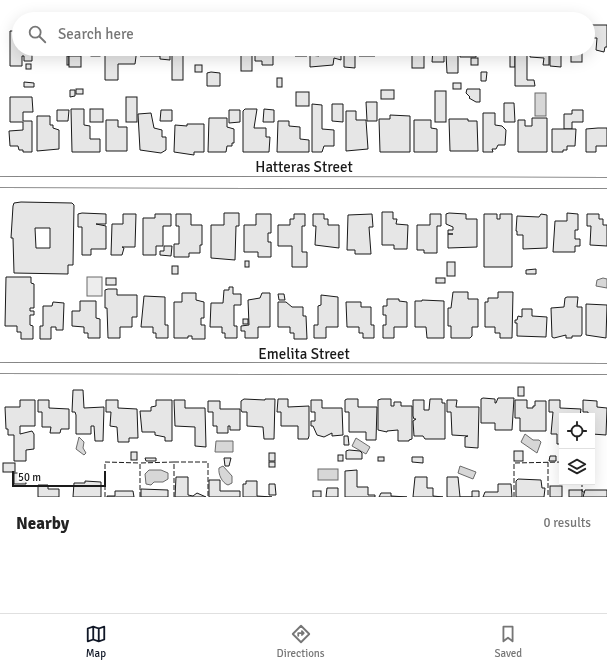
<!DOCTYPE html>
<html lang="en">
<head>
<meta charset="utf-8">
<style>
	:root { --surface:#fff; --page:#f6f6f6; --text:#222; --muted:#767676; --line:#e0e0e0; --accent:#111827 }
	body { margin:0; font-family:Signika,sans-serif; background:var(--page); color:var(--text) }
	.controls { position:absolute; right:12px; bottom:12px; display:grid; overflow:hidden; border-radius:0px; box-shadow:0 4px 16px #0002 }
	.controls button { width:36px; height:36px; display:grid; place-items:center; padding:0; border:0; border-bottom:1px solid var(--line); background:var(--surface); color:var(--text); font:20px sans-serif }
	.scale { position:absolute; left:12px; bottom:10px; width:94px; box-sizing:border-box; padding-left:4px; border:2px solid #1a1a1a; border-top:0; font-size:11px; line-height:14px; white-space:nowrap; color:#1a1a1a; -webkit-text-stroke:3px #fff; paint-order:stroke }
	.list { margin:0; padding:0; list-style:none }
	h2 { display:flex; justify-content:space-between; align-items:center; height:52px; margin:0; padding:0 16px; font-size:17px }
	h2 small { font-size:13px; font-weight:400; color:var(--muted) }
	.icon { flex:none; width:22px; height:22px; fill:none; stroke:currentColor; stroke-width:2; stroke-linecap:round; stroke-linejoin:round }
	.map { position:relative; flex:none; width:607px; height:497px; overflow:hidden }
	.search { position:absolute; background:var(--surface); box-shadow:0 4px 16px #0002; left:12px; right:12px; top:12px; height:44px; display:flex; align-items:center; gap:10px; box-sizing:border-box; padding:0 14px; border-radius:22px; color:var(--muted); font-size:15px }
	.sheet { height:116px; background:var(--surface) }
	nav { display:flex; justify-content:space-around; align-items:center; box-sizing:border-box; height:56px; border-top:1px solid var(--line); background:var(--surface); font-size:11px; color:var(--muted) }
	nav a { display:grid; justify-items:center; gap:2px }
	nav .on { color:var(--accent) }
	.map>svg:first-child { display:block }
	.built { fill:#ededed; stroke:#6a6a6a }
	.water { fill:#d7d7d7; stroke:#6a6a6a }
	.building { fill:#e6e6e6; stroke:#1a1a1a; fill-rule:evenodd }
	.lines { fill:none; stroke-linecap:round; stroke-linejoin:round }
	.street-casing { stroke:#1a1a1a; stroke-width:12 }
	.street { stroke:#fff; stroke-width:11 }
	.fence { stroke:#1a1a1a; stroke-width:1; stroke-dasharray:5 2; stroke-linecap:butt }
	.labels { text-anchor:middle; stroke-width:3; stroke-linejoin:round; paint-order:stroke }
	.street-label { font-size:15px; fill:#1a1a1a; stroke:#fff }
</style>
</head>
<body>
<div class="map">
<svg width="607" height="497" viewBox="0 0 607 497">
	<rect width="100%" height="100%" fill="#fff"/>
	<rect class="built" x="87" y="277" width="15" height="19"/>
	<g class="water">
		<rect x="535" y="93" width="11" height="23"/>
		<path d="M603,278L607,279V288L596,286L597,280Z"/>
		<path d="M525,434L533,440H539L541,442L537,453L521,442Z"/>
		<path d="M79,437L84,442L83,448L86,453L84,455L76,449Z"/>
		<path d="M356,438L370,447L366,454L352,446Z"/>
		<path d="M216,441H233V452H215Z"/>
		<path d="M223,466L232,476V483L228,485C222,483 218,474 219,468Z"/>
		<path d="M460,466L476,472L473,479L458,473Z"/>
		<rect x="318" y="469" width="20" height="11"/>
		<path d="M149,470H161L168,473V479L163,482H154L151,485L146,484L145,474Z"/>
	</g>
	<g class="building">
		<path d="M588,25H607V47H605L604,52L596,50L597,38H588Z"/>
		<path d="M10,31H19V49H32V61H24V56H22V66H10Z"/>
		<path d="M47,49H56V51L51,52L47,51Z"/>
		<rect x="91" y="49" width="9" height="7"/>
		<path d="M105,49H137L135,64H118V80H105Z"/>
		<path d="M140,49H170V60L160,59V56H140Z"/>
		<path d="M195,49H205L204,53H195Z"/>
		<path d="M219,49H238V55H221Z"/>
		<path d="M250,49H273V65H262V61H255V51H250Z"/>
		<path d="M287,49H307V56H295V52L287,51Z"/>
		<path d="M319,49H341V60L334,58L333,65L310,67V55L319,56Z"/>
		<path d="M354,49H375V56H359V50Z"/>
		<path d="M390,49H399V50L395,52Z"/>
		<path d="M433,49H444V62H432Z"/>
		<path d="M457,49H476V57H460V53H457Z"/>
		<path d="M493,49H501V51L497,52L493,51Z"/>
		<path d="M530,49H545L544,55H549V65H543L544,58L530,57Z"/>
		<rect x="571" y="49" width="11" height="13"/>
		<path d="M446,54H458V73H447Z"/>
		<rect x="172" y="55" width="11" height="25"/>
		<rect x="241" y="55" width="11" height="16"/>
		<path d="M344,55H355V68L344,67Z"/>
		<rect x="412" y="55" width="12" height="13"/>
		<rect x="510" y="55" width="5" height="12"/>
		<path d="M515,55H527V80H534L535,86H515Z"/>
		<path d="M550,55H561V67L550,66Z"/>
		<rect x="67" y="56" width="2" height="9"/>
		<rect x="69" y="56" width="12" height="11"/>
		<rect x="471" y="58" width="7" height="7"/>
		<rect x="26" y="64" width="5" height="5"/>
		<rect x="195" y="65" width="7" height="7"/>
		<path d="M211,72L220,73V86H207V73Z"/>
		<path d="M481,72H487L486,81H481Z"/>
		<rect x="277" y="78" width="5" height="9"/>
		<path d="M24,82L34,83V87H24Z"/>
		<rect x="453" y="83" width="8" height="6"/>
		<rect x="76" y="89" width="7" height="5"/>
		<path d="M467,89H480V102H476L469,98L470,97L466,93Z"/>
		<path d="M70,90H75V96L70,97Z"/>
		<rect x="381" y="90" width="13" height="9"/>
		<rect x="435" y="91" width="11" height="31"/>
		<rect x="296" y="92" width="13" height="14"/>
		<path d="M10,97H32L33,112H23V121H32V152H23V150H19L18,146H10L9,131L23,130V122H10Z"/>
		<rect x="126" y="97" width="11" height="25"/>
		<path d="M366,102H377V121H367Z"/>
		<path d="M504,103H514L515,122H504Z"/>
		<path d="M312,104L322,105V129L334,130V146H324L322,152H312Z"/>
		<path d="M332,104H343V122L332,121Z"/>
		<path d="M71,109H84V125L90,126V139H100V152H72Z"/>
		<rect x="90" y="109" width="13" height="13"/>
		<path d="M245,109H257L254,128H266V137H270L269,152H243V111Z"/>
		<path d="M264,109L274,110V122H263Z"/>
		<path d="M57,110H69L68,121H57Z"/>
		<path d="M161,110H172V121H160Z"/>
		<path d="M229,110H240V122L229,123Z"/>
		<path d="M572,110H583V122H572V129H564V114H572Z"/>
		<path d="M346,111H356V120H366L368,149L346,151Z"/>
		<path d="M151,113L154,128L162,130V137H166V150L161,153L140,150L138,114Z"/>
		<path d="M483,113H495V125L502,126L506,130L505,145H498L496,149H492L493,152H483Z"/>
		<path d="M390,115L410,116V152H380L379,119H390Z"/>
		<path d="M37,116H50V125H53V128L59,130V149L37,151Z"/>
		<path d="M209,118H227V127L234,129V143H232V146H227L226,152H208Z"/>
		<path d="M532,118H547V152H518V120H525V126H532Z"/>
		<path d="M449,119H468V121H477L478,151H450Z"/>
		<path d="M106,120H118V127H127V151H106Z"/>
		<path d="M414,120H431V128L437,129V152H414Z"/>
		<path d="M278,121H289V126L300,127V139L309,140V152H277Z"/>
		<path d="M187,124H204V152H194V155L174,152L175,125L187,126Z"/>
		<path d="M598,128H607V146H596V152H586V129Z"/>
		<path d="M552,129H576L575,146H567V150H563V152H552Z"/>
		<path d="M21,202L72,203L74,205L73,265H68V274L14,273L13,238H11L13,206L14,203ZM35,228H50V248H36Z"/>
		<path d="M382,212H393V219H397L396,224L408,225L407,249H394V245H382Z"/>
		<path d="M82,213L106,214V224H96L106,226V249H91V255H82V227H78V214Z"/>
		<path d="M224,213H239V226H236L235,260L211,258V225H224Z"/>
		<path d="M449,213L466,214V219H477V247L448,248V234H453H448V230H453V227L446,224V214Z"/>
		<path d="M567,213L578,214V230H575V239H580V246H575V252H553L555,221H567Z"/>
		<path d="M123,214H136L135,247H122L124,248L122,255H111L112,224H123Z"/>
		<path d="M155,214H171V226H163V246H156V255H143V218H155Z"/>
		<path d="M176,214H191V225H202V245H200V253H189V257H174V244H179V226H176Z"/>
		<path d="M256,214H271V233H268V242H271V257H258V252H244V225H256Z"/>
		<path d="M294,214H305V226H302V252H307V267H292V246H278V225H290V219H294Z"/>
		<path d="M313,214H324V219H328V225H339V248L315,245L316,226H313Z"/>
		<path d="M372,214L373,227H369L371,254H355V250H347L348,215Z"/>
		<path d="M430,214H441V226H437V253H424V250H417V225H430Z"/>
		<path d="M484,214H497V219H500V214H512V267H484Z"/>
		<path d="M541,214L547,215V248L523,249V235H517V231H516L517,216L539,217Z"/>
		<path d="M587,214H599V219H603V225H607V246L590,245L591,226H587Z"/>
		<path d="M164,246H172L171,256L160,255V251H164Z"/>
		<rect x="245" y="261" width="4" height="6"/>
		<rect x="447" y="262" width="8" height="14"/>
		<rect x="172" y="266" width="6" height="8"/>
		<path d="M536,269V274H526V270Z"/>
		<path d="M6,277H31V283L34,284V308H30V311H34V315H30V325L33,326V339H21V332H17V326H5Z"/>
		<rect x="106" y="278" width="10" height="7"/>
		<rect x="436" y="278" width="9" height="5"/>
		<path d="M229,287H233V294H241V305H234V326H237V338H225V333H222V327H210L211,303H223L224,290H229Z"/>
		<path d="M108,289H117V295H137V317H132V327H120V338H108L107,308H105V290Z"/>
		<path d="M453,292H468V299H478V327H472V336L470,338H451V326H448V308H451Z"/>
		<path d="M498,292H513L512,338H500V333H495V327H485V302H488V298H498Z"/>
		<path d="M182,293H196V300L204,302V318H201V325H205V339H192V336H188V338H174V302H182Z"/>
		<path d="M262,293H270V327H258V338H245V331H241V326L249,325L248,300L260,298Z"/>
		<path d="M278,294H284L285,300H279Z"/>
		<path d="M321,295L338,297V327H326V338H314V325H318V306L321,305Z"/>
		<path d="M144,296L165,297V325H168V338H156V333H153V327H141Z"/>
		<path d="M567,297H578L577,307H582V334L581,336H572V338H566V335L554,338L552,337L551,308L564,307L565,298Z"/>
		<path d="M387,299H399V301L407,302V327H394V338H383V325H386V315H383V306H387Z"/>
		<path d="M422,300L444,301V338H427L426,327H415V301H422Z"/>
		<path d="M80,301H96V318L100,319V338H88V333H84V327L72,326V311H80Z"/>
		<path d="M53,302L64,303L63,330H56V327H51V339H40V326H43V306H52Z"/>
		<path d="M278,302H286L292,307H303V316H306L307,339H294V333H290V327H278Z"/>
		<path d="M346,302H361V307H371V325H374V338H363V333H359V327H347Z"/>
		<path d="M586,304L607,305L606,338L586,335Z"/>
		<path d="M522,309H532V316L547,317L546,337L517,336V323H515V320H517L518,316L522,317Z"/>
		<rect x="243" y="319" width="5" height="5"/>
		<rect x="518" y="387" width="6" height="9"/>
		<path d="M73,390H83L84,408L104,407L103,441H95L94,426H91V434H76V415L75,412H72Z"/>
		<path d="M483,398L495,399V403H496L498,398H514L512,430H495V423H481V399Z"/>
		<path d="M244,399L265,400V399H275L274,439H264L263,427L247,426V412H242L241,410V401Z"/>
		<path d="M278,399H288V407L309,406V436L308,439H298V426H281V412H277Z"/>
		<path d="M347,399H358V407H377L376,440H366V432H349V412H345V400Z"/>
		<path d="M381,399H391V406H394V402H401V406H412V439L409,440V441H398V430L387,431V432L378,430V400Z"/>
		<path d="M430,399H442V403H445V439H425L423,436H414L413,421L416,419H414L413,416V400H424V410H429Z"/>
		<path d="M20,400H35V426H20V434L32,431L34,434V449L26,450V461H14V435H8V429H6L5,407H20Z"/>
		<path d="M38,400H49V408L69,409V429H61L60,433H50L51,427H42V412H38Z"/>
		<path d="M106,400H118V408L137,409L138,438H129V442H118L117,427L110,426L111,412H106Z"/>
		<path d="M156,400H172V441H165V437L155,435V432H142L140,411H151V407L156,406Z"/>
		<path d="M174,400H185V408H205L206,447L195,446V427L175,426Z"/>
		<path d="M311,400H322V408H342L343,435L332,436V433L324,437L317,435L313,426H311V421H315V412H311Z"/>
		<path d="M447,400H457L456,407H479L478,448L465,447V437L468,436L452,435L451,412H447Z"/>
		<path d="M515,400H527V408H533V406H535V401H546V431H520V418H515Z"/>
		<path d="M549,400H560V408L581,409L580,416H562V444H557V434H551L553,412H549Z"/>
		<path d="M583,400L597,401V407L607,408L606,435L592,434V416H588V412H583Z"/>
		<path d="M208,401H220V409H240V430H230V426H228V433H217V426H213V412H208Z"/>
		<path d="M344,436H348L349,445H344Z"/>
		<path d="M349,450L360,451L362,453V459H346V451Z"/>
		<rect x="514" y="451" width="9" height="10"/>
		<rect x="131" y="452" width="6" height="8"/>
		<rect x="269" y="453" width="6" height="8"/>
		<rect x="338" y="455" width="5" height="6"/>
		<path d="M550,456H556V461H549Z"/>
		<rect x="378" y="457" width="6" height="4"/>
		<path d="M412,457H423V463L412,462Z"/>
		<path d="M145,458H156V461H146Z"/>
		<path d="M224,458H231L229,466H225Z"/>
		<rect x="269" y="462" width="6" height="5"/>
		<rect x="3" y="463" width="12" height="9"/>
		<path d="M357,470V487H368V495H375V497H345V471Z"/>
		<path d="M26,473V484H14V473Z"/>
		<path d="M176,477H188V495L193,496L197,493L206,497H175Z"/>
		<path d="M415,477H427V488H433V496L443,497H413Z"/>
		<path d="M447,477H458L460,497H472V491H479V497H447Z"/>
		<path d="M518,479L541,480L542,488H545L544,497H516V481Z"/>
		<path d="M209,480H220V491H240V497H209Z"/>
		<path d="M85,481L101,482V497H73L74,483H85Z"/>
		<path d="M246,481H257V496L272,497H243V484H246Z"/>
		<path d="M269,484H275L276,495H269Z"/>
		<path d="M498,484H511L512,497H483L485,492H498Z"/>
		<path d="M38,485H48V489H59V497H38Z"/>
		<rect x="550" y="486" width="12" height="11"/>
		<path d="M327,488H338V497H326Z"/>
		<path d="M141,489L168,490V497H141Z"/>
		<rect x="569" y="490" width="13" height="7"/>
		<path d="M585,490H607V497H583Z"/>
		<path d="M115,491H133L134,497H107V496H115Z"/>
		<rect x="313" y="491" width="8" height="6"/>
		<path d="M381,493H391V496L407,497H379Z"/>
	</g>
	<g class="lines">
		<g class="street-casing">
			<g id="street">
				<path d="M0,182L607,183"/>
				<path d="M0,368L607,369"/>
			</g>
		</g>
		<use href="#street" class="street"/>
		<g class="fence">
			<path d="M548,462V497"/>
			<path d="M582,482V491L585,493"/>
			<path d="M105,497V462L140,463"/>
			<path d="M140,497V463L174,462"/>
			<path d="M174,497V462H208V497"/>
			<path d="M514,497V463L562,462"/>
		</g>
	</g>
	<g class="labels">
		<g class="street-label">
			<text x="304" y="172">Hatteras Street</text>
			<text x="304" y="359">Emelita Street</text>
		</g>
	</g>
</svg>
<div class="controls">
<button><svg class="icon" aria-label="locate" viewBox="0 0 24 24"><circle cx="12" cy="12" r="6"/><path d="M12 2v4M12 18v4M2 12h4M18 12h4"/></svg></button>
<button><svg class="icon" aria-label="layers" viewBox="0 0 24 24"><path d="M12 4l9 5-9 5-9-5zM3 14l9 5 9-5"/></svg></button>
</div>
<div class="scale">50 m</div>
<div class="search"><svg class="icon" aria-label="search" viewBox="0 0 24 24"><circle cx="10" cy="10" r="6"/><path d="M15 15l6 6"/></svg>Search here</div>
</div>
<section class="sheet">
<h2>Nearby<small>0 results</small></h2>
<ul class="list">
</ul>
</section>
<nav>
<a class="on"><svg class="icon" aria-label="map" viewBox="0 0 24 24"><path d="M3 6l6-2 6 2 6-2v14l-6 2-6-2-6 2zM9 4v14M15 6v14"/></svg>Map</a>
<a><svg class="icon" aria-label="directions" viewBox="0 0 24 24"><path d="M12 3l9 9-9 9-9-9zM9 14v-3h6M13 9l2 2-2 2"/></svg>Directions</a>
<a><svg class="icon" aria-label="saved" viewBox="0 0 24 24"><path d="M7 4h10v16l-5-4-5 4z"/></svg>Saved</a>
</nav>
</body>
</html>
